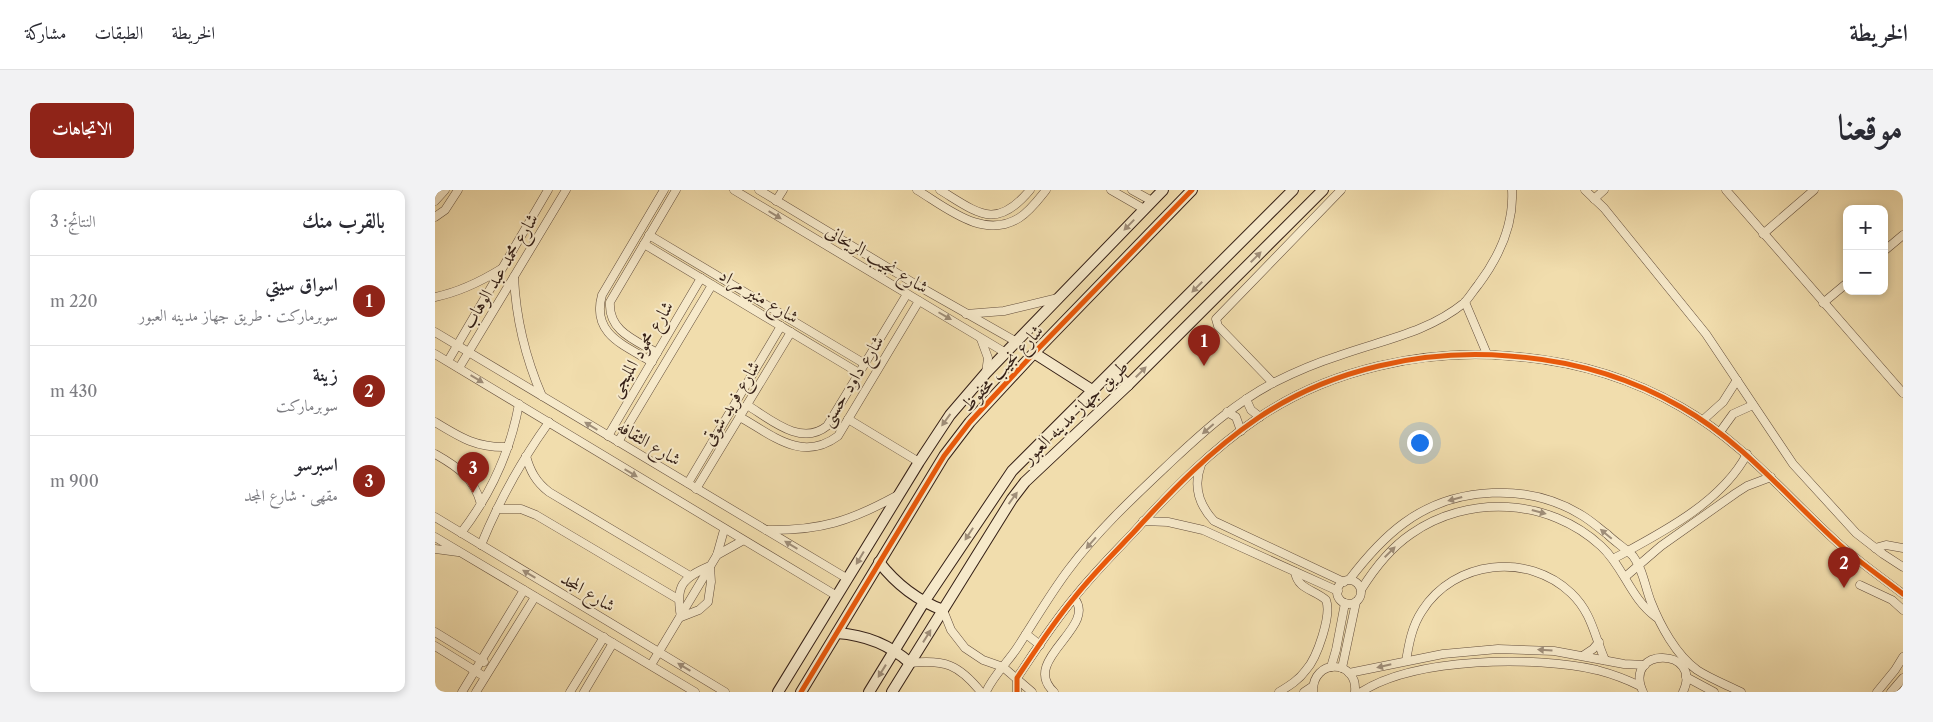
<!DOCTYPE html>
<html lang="ar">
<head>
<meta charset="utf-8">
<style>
	:root { --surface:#fff; --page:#f2f2f3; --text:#2b2b33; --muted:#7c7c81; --line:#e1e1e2; --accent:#8f2418 }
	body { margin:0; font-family:"Libre Caslon Text",Amiri,serif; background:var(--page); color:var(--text); direction:rtl }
	.controls { position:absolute; right:15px; top:15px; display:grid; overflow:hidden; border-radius:10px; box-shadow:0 2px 8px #0003 }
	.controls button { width:45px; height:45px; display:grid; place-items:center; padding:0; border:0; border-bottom:1px solid var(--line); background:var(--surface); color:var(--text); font:25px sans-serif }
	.you { position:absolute; left:984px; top:252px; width:18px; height:18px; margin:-12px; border:4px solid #fff; border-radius:50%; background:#1a73e8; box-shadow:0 0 0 8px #1a73e833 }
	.badge { display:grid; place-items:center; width:32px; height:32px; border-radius:50%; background:var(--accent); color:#fff; font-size:16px; font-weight:700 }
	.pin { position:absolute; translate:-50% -41px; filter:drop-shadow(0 1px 2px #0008) }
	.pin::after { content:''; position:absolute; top:26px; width:18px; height:15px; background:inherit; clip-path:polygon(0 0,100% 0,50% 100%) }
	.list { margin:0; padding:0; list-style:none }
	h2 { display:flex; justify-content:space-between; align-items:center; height:65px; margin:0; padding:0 20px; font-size:21px }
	h2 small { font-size:16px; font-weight:400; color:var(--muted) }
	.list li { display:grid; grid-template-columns:32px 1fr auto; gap:15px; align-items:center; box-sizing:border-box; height:90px; padding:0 20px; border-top:1px solid var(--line) }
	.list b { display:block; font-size:19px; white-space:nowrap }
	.list p { margin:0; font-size:16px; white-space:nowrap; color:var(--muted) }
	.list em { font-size:16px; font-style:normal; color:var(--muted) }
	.map { position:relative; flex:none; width:1468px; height:502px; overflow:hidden; direction:ltr; border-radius:10px }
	header { display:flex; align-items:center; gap:30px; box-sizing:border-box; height:70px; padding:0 25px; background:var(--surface); border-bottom:1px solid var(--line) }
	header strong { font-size:24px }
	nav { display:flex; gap:28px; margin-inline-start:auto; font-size:18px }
	.intro { display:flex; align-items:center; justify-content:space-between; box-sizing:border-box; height:120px; padding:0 30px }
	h1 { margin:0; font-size:35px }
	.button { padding:12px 22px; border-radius:10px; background:var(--accent); color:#fff; font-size:18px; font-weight:700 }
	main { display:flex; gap:30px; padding:0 30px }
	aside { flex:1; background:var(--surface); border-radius:10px; box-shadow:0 2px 8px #0003 }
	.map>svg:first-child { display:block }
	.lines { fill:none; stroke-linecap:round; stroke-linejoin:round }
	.street-casing { stroke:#634e3c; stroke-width:9 }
	.secondary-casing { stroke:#341f16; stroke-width:12 }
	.street { stroke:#f6e9ca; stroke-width:8 }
	.secondary { stroke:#f6e9ca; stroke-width:10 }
	.cycleway-casing { stroke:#f6e9ca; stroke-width:8 }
	.cycleway { stroke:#e8590c; stroke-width:5 }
	.oneway { fill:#9f8e79 }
	.labels { text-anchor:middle; stroke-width:4; stroke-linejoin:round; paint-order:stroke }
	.street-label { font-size:18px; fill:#341f16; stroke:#f6e9ca }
</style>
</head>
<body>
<header>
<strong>الخريطة</strong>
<nav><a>الخريطة</a><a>الطبقات</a><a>مشاركة</a></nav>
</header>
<div class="intro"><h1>موقعنا</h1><a class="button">الاتجاهات</a></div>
<main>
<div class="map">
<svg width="1468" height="502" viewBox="0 0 1468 502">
	<rect width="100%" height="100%" fill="#f1ddad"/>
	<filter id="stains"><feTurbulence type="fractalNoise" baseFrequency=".004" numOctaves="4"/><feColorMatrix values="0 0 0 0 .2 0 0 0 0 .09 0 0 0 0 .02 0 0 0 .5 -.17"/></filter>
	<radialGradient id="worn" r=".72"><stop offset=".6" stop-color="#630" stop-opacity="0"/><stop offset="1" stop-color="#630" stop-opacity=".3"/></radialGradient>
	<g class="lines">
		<g class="street-casing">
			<g id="street">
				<path d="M299,0L571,163"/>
				<path d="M324,0L485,97L582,152"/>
				<path d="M482,0C512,18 548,50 584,28C595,21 603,10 611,0"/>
				<path d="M505,0C543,23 561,41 595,0"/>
				<path d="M676,0L709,19"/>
				<path d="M697,0L717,11"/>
				<path d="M1150,0L1169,18L1271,144L1358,274L1421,343L1448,364L1468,377"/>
				<path d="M1291,0L1468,203"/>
				<path d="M1159,9L1169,0"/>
				<path d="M0,11L10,0"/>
				<path d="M341,11L348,0"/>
				<path d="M0,27L10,20L23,0"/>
				<path d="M1328,44L1379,0"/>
				<path d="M214,45L430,174"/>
				<path d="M209,54L424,183"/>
				<path d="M1449,61L1468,45"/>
				<path d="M79,87C81,130 90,167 107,206"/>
				<path d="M0,107C24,102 45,92 66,79"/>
				<path d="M1030,112L1052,164"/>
				<path d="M1388,113L1412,93"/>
				<path d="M531,124L569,121L623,108"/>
				<path d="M0,142L413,389"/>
				<path d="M546,149L553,168L551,183"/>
				<path d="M222,163C200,150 173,141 175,112L241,0"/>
				<path d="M0,164L402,406"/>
				<path d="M13,171L113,0"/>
				<path d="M217,172C189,155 156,144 167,105L229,0"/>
				<path d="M24,178L131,0"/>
				<path d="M838,193L783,136L781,129L906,0"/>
				<path d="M811,209L816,220L825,227"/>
				<path d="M312,215C335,229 366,257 392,236L472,104"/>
				<path d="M792,222L801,227L806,241"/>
				<path d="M305,227C337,245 367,273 403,246L484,111"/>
				<path d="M413,229L484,272"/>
				<path d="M1268,230L1288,212L1302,190"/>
				<path d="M0,232C26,248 42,258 73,257"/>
				<path d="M1285,242L1298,224L1318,215"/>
				<path d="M173,246L266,88"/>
				<path d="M183,252L277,95"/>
				<path d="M0,264C23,277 39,288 46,314"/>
				<path d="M91,266C95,281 101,292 114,302L255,386"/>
				<path d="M766,275C758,296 764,315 779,331L909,392"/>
				<path d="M253,293L346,136"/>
				<path d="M261,299L356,142"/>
				<path d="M62,319H86L101,325L243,409"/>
				<path d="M0,327L290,502"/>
				<path d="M708,331L733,332L768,340L903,401"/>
				<path d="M331,340C385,341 416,331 463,305"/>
				<path d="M26,343C56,304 75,263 84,214"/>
				<path d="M0,347L260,502"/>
				<path d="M46,355C64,311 86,271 114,232"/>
				<path d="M1440,358L1451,355L1468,358"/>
				<path d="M0,359L23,362"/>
				<path d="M282,365L307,351"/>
				<path d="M1178,369C1226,343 1286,313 1312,264"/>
				<path d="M275,376L276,392L273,412L264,420L246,427C240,396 247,388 275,376Z"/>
				<path d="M1190,387L1226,356L1301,303L1312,296L1336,287"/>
				<path d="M914,390C930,369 947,349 969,333C1019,296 1094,292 1148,326C1156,331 1164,338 1172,344C1180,352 1190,358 1198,366C1208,379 1210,397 1216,412C1225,435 1241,465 1262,480C1276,489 1292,495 1306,502"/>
				<circle cx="914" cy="402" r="12"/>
				<path d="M1425,395L1457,410L1468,420"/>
				<path d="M926,400C939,379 954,359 976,344C1033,304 1114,308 1166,356C1189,377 1195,408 1221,427"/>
				<path d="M508,420L516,440L530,458L548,470L568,477L597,502"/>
				<path d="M0,442L49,472"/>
				<path d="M591,444L605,455"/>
				<path d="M0,456L50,487"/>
				<path d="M1149,465L1158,459L1164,452"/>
				<path d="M971,471C974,453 977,436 987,421C1019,370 1093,362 1136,403C1157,423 1159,445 1170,470"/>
				<path d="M475,473C510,469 524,475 546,502"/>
				<path d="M216,475L282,365L289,340"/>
				<path d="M896,477L901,460L910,413"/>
				<path d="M907,478L921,412"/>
				<path d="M914,483L1008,464L1063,459L1119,461L1189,474L1210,475"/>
				<path d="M1251,487L1279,502"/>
				<path d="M27,502L89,400"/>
				<path d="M41,502L100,407"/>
				<path d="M135,502L169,447"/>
				<path d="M149,502L178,453"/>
				<path d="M551,502C558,486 572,473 582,458C599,432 615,404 634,379C664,339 701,305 737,271C768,242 801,212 840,192C860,182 881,173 903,166C947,150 992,143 1029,113C1034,108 1038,101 1043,95C1064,67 1079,35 1077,0"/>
				<path d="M582,502V488C600,461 618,433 639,408C657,385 678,364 698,343C736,301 776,260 823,228C895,179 989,159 1074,166C1134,170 1194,187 1246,217C1309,253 1351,306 1403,353C1424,372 1446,387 1468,404"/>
				<path d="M619,502C584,470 664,437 639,408"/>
				<path d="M844,502C854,496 864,490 871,480C882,468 897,425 891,410C879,399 863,400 860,382"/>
				<path d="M869,502L878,496"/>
				<path d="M878,502C877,468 923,469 920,502"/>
				<path d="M926,502C981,467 1100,466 1162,480C1177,484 1191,489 1205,496"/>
				<path d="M1208,502C1187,456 1269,457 1248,502"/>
				<path d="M1442,502L1460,480L1468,467"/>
				<path d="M1456,502L1468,488"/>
			</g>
		</g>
		<g class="secondary-casing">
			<g id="secondary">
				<path d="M599,163L657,200"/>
				<path d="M678,181L693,195"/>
				<path d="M444,372C461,394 481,410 508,420"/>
				<path d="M402,443C430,445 454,454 475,473"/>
				<path d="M343,502L484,272L515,225L551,183L728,0"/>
				<path d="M366,502L509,266L535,232L599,163L757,0"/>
				<path d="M434,502L489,412L577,281L858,0"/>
				<path d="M457,502L577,309L590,292L693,195L888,0"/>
			</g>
		</g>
		<use href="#street" class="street"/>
		<use href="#secondary" class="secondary"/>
		<g class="cycleway-casing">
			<g id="cycleway">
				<path d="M366,502L509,266L535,232L599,163L757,0"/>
				<path d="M582,502V488C600,461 618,433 639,408C657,385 678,364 698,343C736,301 776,260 823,228C895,179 989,159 1074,166C1134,170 1194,187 1246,217C1309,253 1351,306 1403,353C1424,372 1446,387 1468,404"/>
			</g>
		</g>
		<use href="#cycleway" class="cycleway"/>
	</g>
	<defs><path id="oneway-solid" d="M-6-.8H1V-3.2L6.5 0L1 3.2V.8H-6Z" transform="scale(1.25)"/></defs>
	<g class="oneway">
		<use href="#oneway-solid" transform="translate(340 25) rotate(31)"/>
		<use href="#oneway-solid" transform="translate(694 35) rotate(134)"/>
		<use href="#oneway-solid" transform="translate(821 67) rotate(-45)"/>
		<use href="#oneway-solid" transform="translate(762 97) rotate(135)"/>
		<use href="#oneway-solid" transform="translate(510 126) rotate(30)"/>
		<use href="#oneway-solid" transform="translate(706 182) rotate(-45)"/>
		<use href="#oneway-solid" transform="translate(42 189) rotate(31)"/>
		<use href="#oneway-solid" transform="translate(511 230) rotate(126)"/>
		<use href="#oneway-solid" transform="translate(156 236) rotate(-149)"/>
		<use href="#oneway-solid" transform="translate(773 239) rotate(139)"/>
		<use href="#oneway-solid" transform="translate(196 283) rotate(31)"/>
		<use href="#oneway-solid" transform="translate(578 308) rotate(-54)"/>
		<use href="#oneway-solid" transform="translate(1020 309) rotate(165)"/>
		<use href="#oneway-solid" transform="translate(1104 322) rotate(15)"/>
		<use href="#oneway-solid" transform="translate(534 344) rotate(123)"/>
		<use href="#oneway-solid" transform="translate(1171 344) rotate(-140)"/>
		<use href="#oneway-solid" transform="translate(656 353) rotate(131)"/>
		<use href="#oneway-solid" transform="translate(356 355) rotate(-149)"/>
		<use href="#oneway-solid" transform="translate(955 362) rotate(-45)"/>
		<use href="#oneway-solid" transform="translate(425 368) rotate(121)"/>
		<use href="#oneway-solid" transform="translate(94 384) rotate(-149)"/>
		<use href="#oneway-solid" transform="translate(492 446) rotate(-58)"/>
		<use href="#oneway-solid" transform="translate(1110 460) rotate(-176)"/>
		<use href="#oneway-solid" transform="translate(949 476) rotate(167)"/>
		<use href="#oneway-solid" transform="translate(249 477) rotate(-149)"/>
		<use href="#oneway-solid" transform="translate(447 481) rotate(122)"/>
	</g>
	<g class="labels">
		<g class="street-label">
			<text transform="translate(442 69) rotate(31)" y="6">شارع نجيب الريحانى</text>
			<text transform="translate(65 81) rotate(-59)" y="6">شارع محمد عبد الوهاب</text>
			<text transform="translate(324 106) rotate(31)" y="6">شارع منير مراد</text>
			<text transform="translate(206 159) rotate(-59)" y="6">شارع محمود المليجى</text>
			<text transform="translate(567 178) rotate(-47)" y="6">شارع نجيب محفوظ</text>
			<text transform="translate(417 191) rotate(-58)" y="6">شارع داود حسنى</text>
			<text transform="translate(296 213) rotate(-59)" y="6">شارع فريد شوقى</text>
			<text transform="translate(640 222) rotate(-44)" y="6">طريق جهاز مدينه العبور</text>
			<text transform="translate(214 253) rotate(31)" y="6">شارع الثقافه</text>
			<text transform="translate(153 402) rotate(31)" y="6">شارع المجد</text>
		</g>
	</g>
	<rect width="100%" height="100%" filter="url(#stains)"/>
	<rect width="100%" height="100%" fill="url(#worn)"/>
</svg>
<div class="controls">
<button>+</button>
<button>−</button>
</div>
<div class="you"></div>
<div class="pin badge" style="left:769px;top:176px">1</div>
<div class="pin badge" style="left:1409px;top:398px">2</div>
<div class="pin badge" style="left:38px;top:303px">3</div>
</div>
<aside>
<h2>بالقرب منك<small>النتائج: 3</small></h2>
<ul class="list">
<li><span class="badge">1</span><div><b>اسواق سيتي</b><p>سوبرماركت · طريق جهاز مدينه العبور</p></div><em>220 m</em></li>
<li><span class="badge">2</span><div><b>زينة</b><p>سوبرماركت</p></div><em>430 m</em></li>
<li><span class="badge">3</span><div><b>اسبرسو</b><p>مقهى · شارع المجد</p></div><em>900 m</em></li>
</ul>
</aside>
</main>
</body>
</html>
